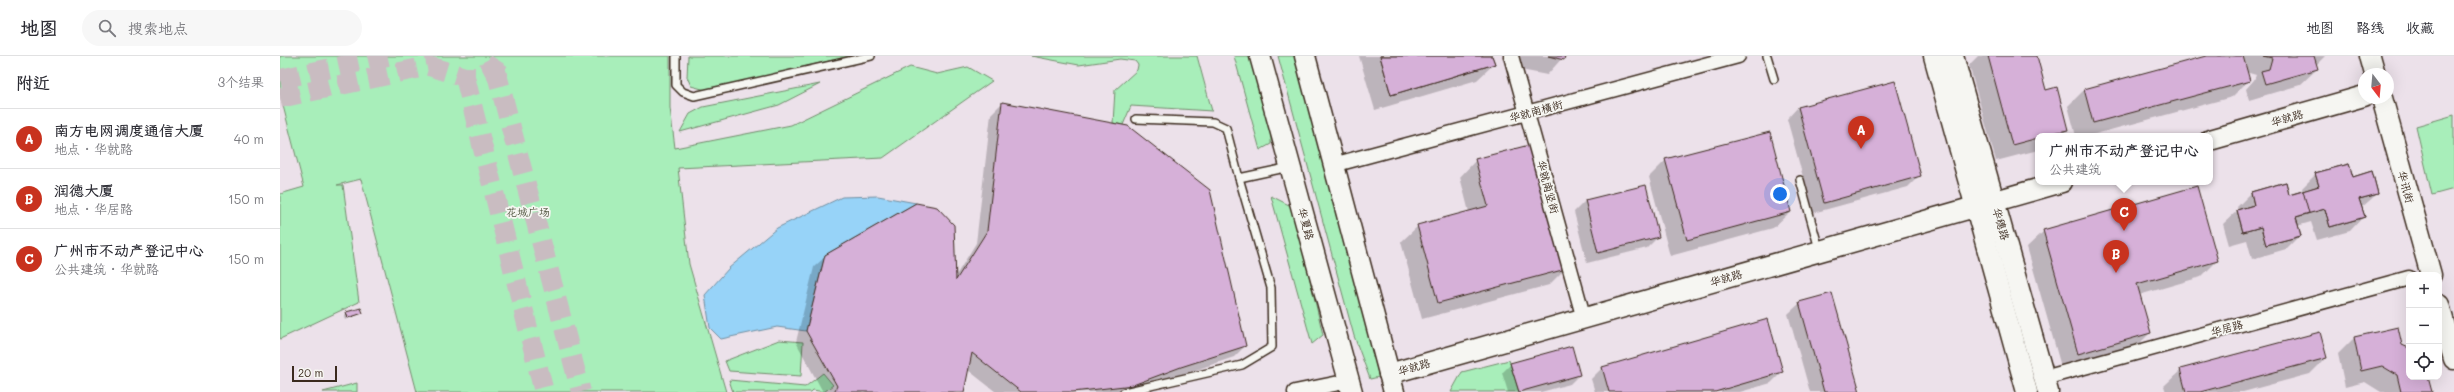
<!DOCTYPE html>
<html lang="zh">
<head>
<meta charset="utf-8">
<style>
	:root { --surface:#fff; --page:#f7f7f7; --text:#2b2b33; --muted:#7c7c81; --line:#e1e1e2; --accent:#c8321e }
	body { margin:0; font-family:Mali,"LXGW WenKai TC",sans-serif; background:var(--page); color:var(--text) }
	.controls { position:absolute; right:12px; bottom:12px; display:grid; overflow:hidden; border-radius:8px; box-shadow:0 4px 16px #0002 }
	.controls button { width:36px; height:36px; display:grid; place-items:center; padding:0; border:0; border-bottom:1px solid var(--line); background:var(--surface); color:var(--text); font:20px sans-serif }
	.compass { position:absolute; left:2078px; top:12px; width:36px; height:36px; border-radius:50%; background:var(--surface); box-shadow:0 4px 16px #0002; rotate:164deg }
	.scale { position:absolute; left:12px; bottom:10px; width:45px; box-sizing:border-box; padding-left:4px; border:2px solid #3b2a1e; border-top:0; font-size:11px; line-height:14px; white-space:nowrap; color:#3b2a1e; -webkit-text-stroke:3px #f6f6f2; paint-order:stroke }
	.you { position:absolute; left:1500px; top:138px; width:14px; height:14px; margin:-10px; border:3px solid #fff; border-radius:50%; background:#1a73e8; box-shadow:0 0 0 6px #1a73e833 }
	.badge { display:grid; place-items:center; width:26px; height:26px; border-radius:50%; background:var(--accent); color:#fff; font-size:13px; font-weight:700 }
	.pin { position:absolute; translate:-50% -33px; filter:drop-shadow(0 1px 2px #0008) }
	.pin::after { content:''; position:absolute; top:21px; width:14px; height:12px; background:inherit; clip-path:polygon(0 0,100% 0,50% 100%) }
	.popup { position:absolute; left:1755px; top:77px; width:178px; height:52px; box-sizing:border-box; display:grid; place-content:center; border-radius:8px; background:var(--surface); filter:drop-shadow(0 1px 3px #0005); font-size:13px; white-space:nowrap; color:var(--muted) }
	.popup b { font-size:15px; color:var(--text) }
	.popup::after { content:''; position:absolute; left:50%; top:100%; margin-left:-8px; border:8px solid transparent; border-top-color:var(--surface) }
	.list { margin:0; padding:0; list-style:none }
	h2 { display:flex; justify-content:space-between; align-items:center; height:52px; margin:0; padding:0 16px; font-size:17px }
	h2 small { font-size:13px; font-weight:400; color:var(--muted) }
	.list li { display:grid; grid-template-columns:26px 1fr auto; gap:12px; align-items:center; box-sizing:border-box; height:60px; padding:0 16px; border-top:1px solid var(--line) }
	.list b { display:block; font-size:15px; white-space:nowrap }
	.list p { margin:0; font-size:13px; white-space:nowrap; color:var(--muted) }
	.list em { font-size:13px; font-style:normal; color:var(--muted) }
	.icon { flex:none; width:22px; height:22px; fill:none; stroke:currentColor; stroke-width:2; stroke-linecap:round; stroke-linejoin:round }
	.map { position:relative; flex:none; width:2174px; height:336px; overflow:hidden }
	header { display:flex; align-items:center; gap:24px; box-sizing:border-box; height:56px; padding:0 20px; background:var(--surface); border-bottom:1px solid var(--line) }
	header strong { font-size:19px }
	nav { display:flex; gap:22px; margin-inline-start:auto; font-size:14px }
	.search { width:280px; height:36px; background:var(--page); display:flex; align-items:center; gap:10px; box-sizing:border-box; padding:0 14px; border-radius:22px; color:var(--muted); font-size:15px }
	main { display:flex }
	aside { flex:1; background:var(--surface) }
	.map>svg:first-child { display:block }
	.green { fill:#a8eeba; stroke:#728c6c }
	.water { fill:#97d3f8; stroke:#728fa1 }
	.shadow { fill:#0003 }
	.building { fill:#d6b0d8; stroke:#3b2a1e }
	.lines { fill:none; stroke-linecap:round; stroke-linejoin:round }
	.secondary-tunnel { stroke:#c9bcc1; stroke-width:20; stroke-dasharray:20 10; stroke-linecap:butt }
	.lane-casing { stroke:#3b2a1e; stroke-width:10 }
	.street-casing { stroke:#3b2a1e; stroke-width:17 }
	.secondary-casing { stroke:#3b2a1e; stroke-width:23 }
	.lane { stroke:#f6f6f2; stroke-width:7 }
	.street { stroke:#f6f6f2; stroke-width:14 }
	.secondary { stroke:#f6f6f2; stroke-width:20 }
	.labels { text-anchor:middle; stroke-width:3.5; stroke-linejoin:round; paint-order:stroke }
	.street-label { font-size:11px; fill:#3b2a1e; stroke:#f6f6f2 }
	.park-label { font-size:11px; fill:#565b45; stroke:#f6f6f2 }
</style>
</head>
<body>
<header>
<strong>地图</strong>
<div class="search"><svg class="icon" aria-label="search" viewBox="0 0 24 24"><circle cx="10" cy="10" r="6"/><path d="M15 15l6 6"/></svg>搜索地点</div>
<nav><a>地图</a><a>路线</a><a>收藏</a></nav>
</header>
<main>
<aside>
<h2>附近<small>3个结果</small></h2>
<ul class="list">
<li><span class="badge">A</span><div><b>南方电网调度通信大厦</b><p>地点 · 华就路</p></div><em>40 m</em></li>
<li><span class="badge">B</span><div><b>润德大厦</b><p>地点 · 华居路</p></div><em>150 m</em></li>
<li><span class="badge">C</span><div><b>广州市不动产登记中心</b><p>公共建筑 · 华就路</p></div><em>150 m</em></li>
</ul>
</aside>
<div class="map">
<svg width="2174" height="336" viewBox="0 0 2174 336">
	<rect width="100%" height="100%" fill="#ece1ea"/>
	<filter id="ink" filterUnits="userSpaceOnUse"><feTurbulence type="fractalNoise" baseFrequency=".025" numOctaves="2"/><feDisplacementMap in="SourceGraphic" scale="8" xChannelSelector="R" yChannelSelector="G"/><feConvolveMatrix kernelMatrix="1 2 1 2 8 2 1 2 1" color-interpolation-filters="sRGB"/></filter>
	<g filter="url(#ink)">
		<g class="green">
			<path d="M0,0H390V52L395,92L511,69L630,11L657,18L688,11L712,25L603,102L398,112L409,208L446,336H137L81,123L57,129H63L79,246L0,283V138L24,131L0,38Z"/>
			<path d="M408,0H570L426,34L411,30L407,21Z"/>
			<path d="M751,0H917L932,55L851,50L843,69L833,67L835,34L857,14L858,9L855,5L840,3L799,9Z"/>
			<path d="M954,0H969C978,27 992,59 991,88L980,94Z"/>
			<path d="M998,0H1016L1019,2L1099,321L1090,323L1074,280Z"/>
			<path d="M540,28L499,49L400,76L410,58L423,51Z"/>
			<path d="M2174,59V133L2152,139L2136,70Z"/>
			<path d="M991,140L1013,151L1043,279L1032,288Z"/>
			<path d="M499,284L523,286L521,320L449,315L445,305Z"/>
			<path d="M1229,304L1239,336H1171L1182,316Z"/>
			<path d="M543,317L553,329L544,336L533,334L531,336H453L449,324L525,331Z"/>
			<path d="M77,327V336H43Z"/>
		</g>
		<path class="water" d="M598,140L636,147L545,199L526,275L497,271L441,283L430,272L425,239L449,212L497,172L562,141Z"/>
		<g class="shadow">
			<path d="M1079,0H1211L1214,8L1197,24L1095,54Z"/>
			<path d="M1240,0H1284L1267,19L1241,14Z"/>
			<path d="M1698,0H1756L1765,35L1787,74L1781,80H1758V94L1716,105L1689,9Z"/>
			<path d="M1930,0H1962L1963,2L1965,0H2045L2036,9L2037,13L2020,29L1969,44L1966,33L1974,24L1976,19L1966,16L1969,24L1952,41L1808,80H1796L1788,50L1804,34Z"/>
			<path d="M722,47L965,290L954,301L851,336H716L688,314L683,336H543L516,286L534,211L546,200L675,221L696,187L711,58Z"/>
			<path d="M1518,51L1639,120L1628,131L1533,157L1507,63Z"/>
			<path d="M1196,104L1285,213L1269,229L1142,263L1121,186L1138,170L1189,156L1180,121Z"/>
			<path d="M1386,104L1510,156L1493,172L1390,200L1369,121Z"/>
			<path d="M2036,118L2072,122L2097,138L2081,152L2083,161L2070,175L2037,184L2031,166L2017,170L2020,179L2006,193L1972,203L1967,184L1949,189L1943,168L1958,154L1957,151L1971,137L2005,127L2008,140L2023,136L2022,132Z"/>
			<path d="M1365,130L1378,181L1367,192L1307,207L1294,156L1305,145Z"/>
			<path d="M1764,175L1937,205L1921,221L1859,239L1870,277L1854,293L1782,314L1747,191Z"/>
			<path d="M1520,247L1579,336H1530L1508,258Z"/>
			<path d="M67,257H82L65,264L64,260Z"/>
			<path d="M1487,264L1502,316L1491,327L1460,336H1315L1311,323L1322,312Z"/>
			<path d="M2074,282L2129,293V321H2147L2151,336H2101L2085,326L2065,331L2058,298Z"/>
			<path d="M2046,302L2030,318L1963,336H1886L1884,330L1901,314Z"/>
			<path d="M1231,308L1299,319L1290,328L1261,336H1228L1222,317Z"/>
		</g>
		<g class="building">
			<path d="M1100,0H1212L1215,8L1111,39Z"/>
			<path d="M1100,0H1212L1215,8L1111,39Z"/>
			<path d="M1268,0H1285L1284,4Z"/>
			<path d="M1708,0H1757L1766,34L1777,31L1788,74L1758,80V82L1732,89Z"/>
			<path d="M1926,0H1963L1970,25L1813,67L1804,33Z"/>
			<path d="M1983,0H2034L2038,13L1985,28L1981,15L1989,13L1992,2Z"/>
			<path d="M1615,25L1641,120L1544,147L1518,51Z"/>
			<path d="M722,46L848,70L930,134L966,290L901,311L853,329L793,336H741L692,297L684,336H554L557,330L526,275L545,199L636,147L657,151L674,169L676,224L707,175Z"/>
			<path d="M1490,76L1511,156L1407,184L1385,103Z"/>
			<path d="M1253,88L1286,213L1158,247L1137,169L1208,150L1195,103Z"/>
			<path d="M2069,108L2073,121L2092,115L2098,138L2079,143L2085,161L2050,171L2045,153L2029,157L2023,135L2039,130L2035,117Z"/>
			<path d="M2069,108L2073,121L2092,115L2098,138L2079,143L2085,161L2050,171L2045,153L2016,161L2021,180L1986,189L1981,171L1963,176L1957,154L1974,149L1971,136L2006,126L2009,139L2039,130L2035,117Z"/>
			<path d="M2006,126L2009,139L2023,135L2029,157L2016,161L2021,180L1986,189L1981,171L1963,176L1957,154L1974,149L1971,136Z"/>
			<path d="M1366,129L1379,181L1318,197L1305,144Z"/>
			<path d="M1917,130L1938,205L1857,228L1871,277L1798,298L1763,174Z"/>
			<path d="M1552,237L1580,336H1544L1519,246Z"/>
			<path d="M81,252L83,257L68,262L66,256Z"/>
			<path d="M1488,263L1503,316L1435,336H1329L1322,311Z"/>
			<path d="M2118,271L2122,289L2129,292V321H2148L2152,336H2121L2117,319L2102,310L2081,315L2074,281Z"/>
			<path d="M2040,276L2047,302L1920,336H1906L1900,313Z"/>
			<path d="M1292,290L1300,319L1239,336L1230,307Z"/>
		</g>
		<g class="lines">
			<g class="secondary-tunnel">
				<path d="M215,11L301,336"/>
				<path d="M185,21L264,336"/>
				<path d="M0,23L108,0"/>
				<path d="M0,42L149,10L185,21H196L215,11L222,0"/>
			</g>
			<g class="lane-casing">
				<g id="lane">
					<path d="M396,0V29L403,36L414,40L591,0"/>
					<path d="M1487,0L1494,23"/>
					<path d="M856,63L933,66L946,72L959,122L1010,111"/>
					<path d="M1520,124L1539,193"/>
					<path d="M844,336L962,309L992,291L991,232L959,122"/>
				</g>
			</g>
			<g class="street-casing">
				<g id="street">
					<path d="M1231,0L1304,263"/>
					<path d="M1053,109L1458,0"/>
					<path d="M1764,322L2129,222"/>
					<path d="M1015,336L1069,325"/>
				</g>
			</g>
			<g class="secondary-casing">
				<g id="secondary">
					<path d="M980,0L1072,336"/>
					<path d="M1025,0L1114,336"/>
					<path d="M1654,0L1747,336"/>
					<path d="M1673,0L1768,336"/>
					<path d="M2090,0L2095,18"/>
					<path d="M2102,42L2151,219"/>
					<path d="M1930,84L2084,40"/>
					<path d="M2159,249L2174,303"/>
					<path d="M1109,318L1782,126"/>
				</g>
			</g>
			<use href="#lane" class="lane"/>
			<use href="#street" class="street"/>
			<use href="#secondary" class="secondary"/>
		</g>
	</g>
	<g class="labels">
		<g class="street-label">
			<text transform="translate(1256 55) rotate(-15)" y="4">华就南横街</text>
			<text transform="translate(2007 62) rotate(-16)" y="4">华就路</text>
			<text transform="translate(1268 131) rotate(75)" y="4">华就南竖街</text>
			<text transform="translate(2126 131) rotate(75)" y="4">华讯街</text>
			<text transform="translate(1026 168) rotate(75)" y="4">华夏路</text>
			<text transform="translate(1721 168) rotate(74)" y="4">华穗路</text>
			<text transform="translate(1446 222) rotate(-16)" y="4">华就路</text>
			<text transform="translate(1947 272) rotate(-15)" y="4">华居路</text>
			<text transform="translate(1134 311) rotate(-16)" y="4">华就路</text>
		</g>
		<g class="park-label">
			<text x="248" y="160">花城广场</text>
		</g>
	</g>
</svg>
<div class="controls">
<button>+</button>
<button>−</button>
<button><svg class="icon" aria-label="locate" viewBox="0 0 24 24"><circle cx="12" cy="12" r="6"/><path d="M12 2v4M12 18v4M2 12h4M18 12h4"/></svg></button>
</div>
<svg class="compass" viewBox="-18 -18 36 36"><path d="M0-13l5 13h-10z" fill="#e53935"/><path d="M0 13l5-13h-10z" fill="#7c7c81"/></svg>
<div class="scale">20 m</div>
<div class="you"></div>
<div class="pin badge" style="left:1581px;top:93px">A</div>
<div class="pin badge" style="left:1836px;top:217px">B</div>
<div class="pin badge" style="left:1844px;top:175px">C</div>
<div class="popup"><b>广州市不动产登记中心</b>公共建筑</div>
</div>
</main>
</body>
</html>
